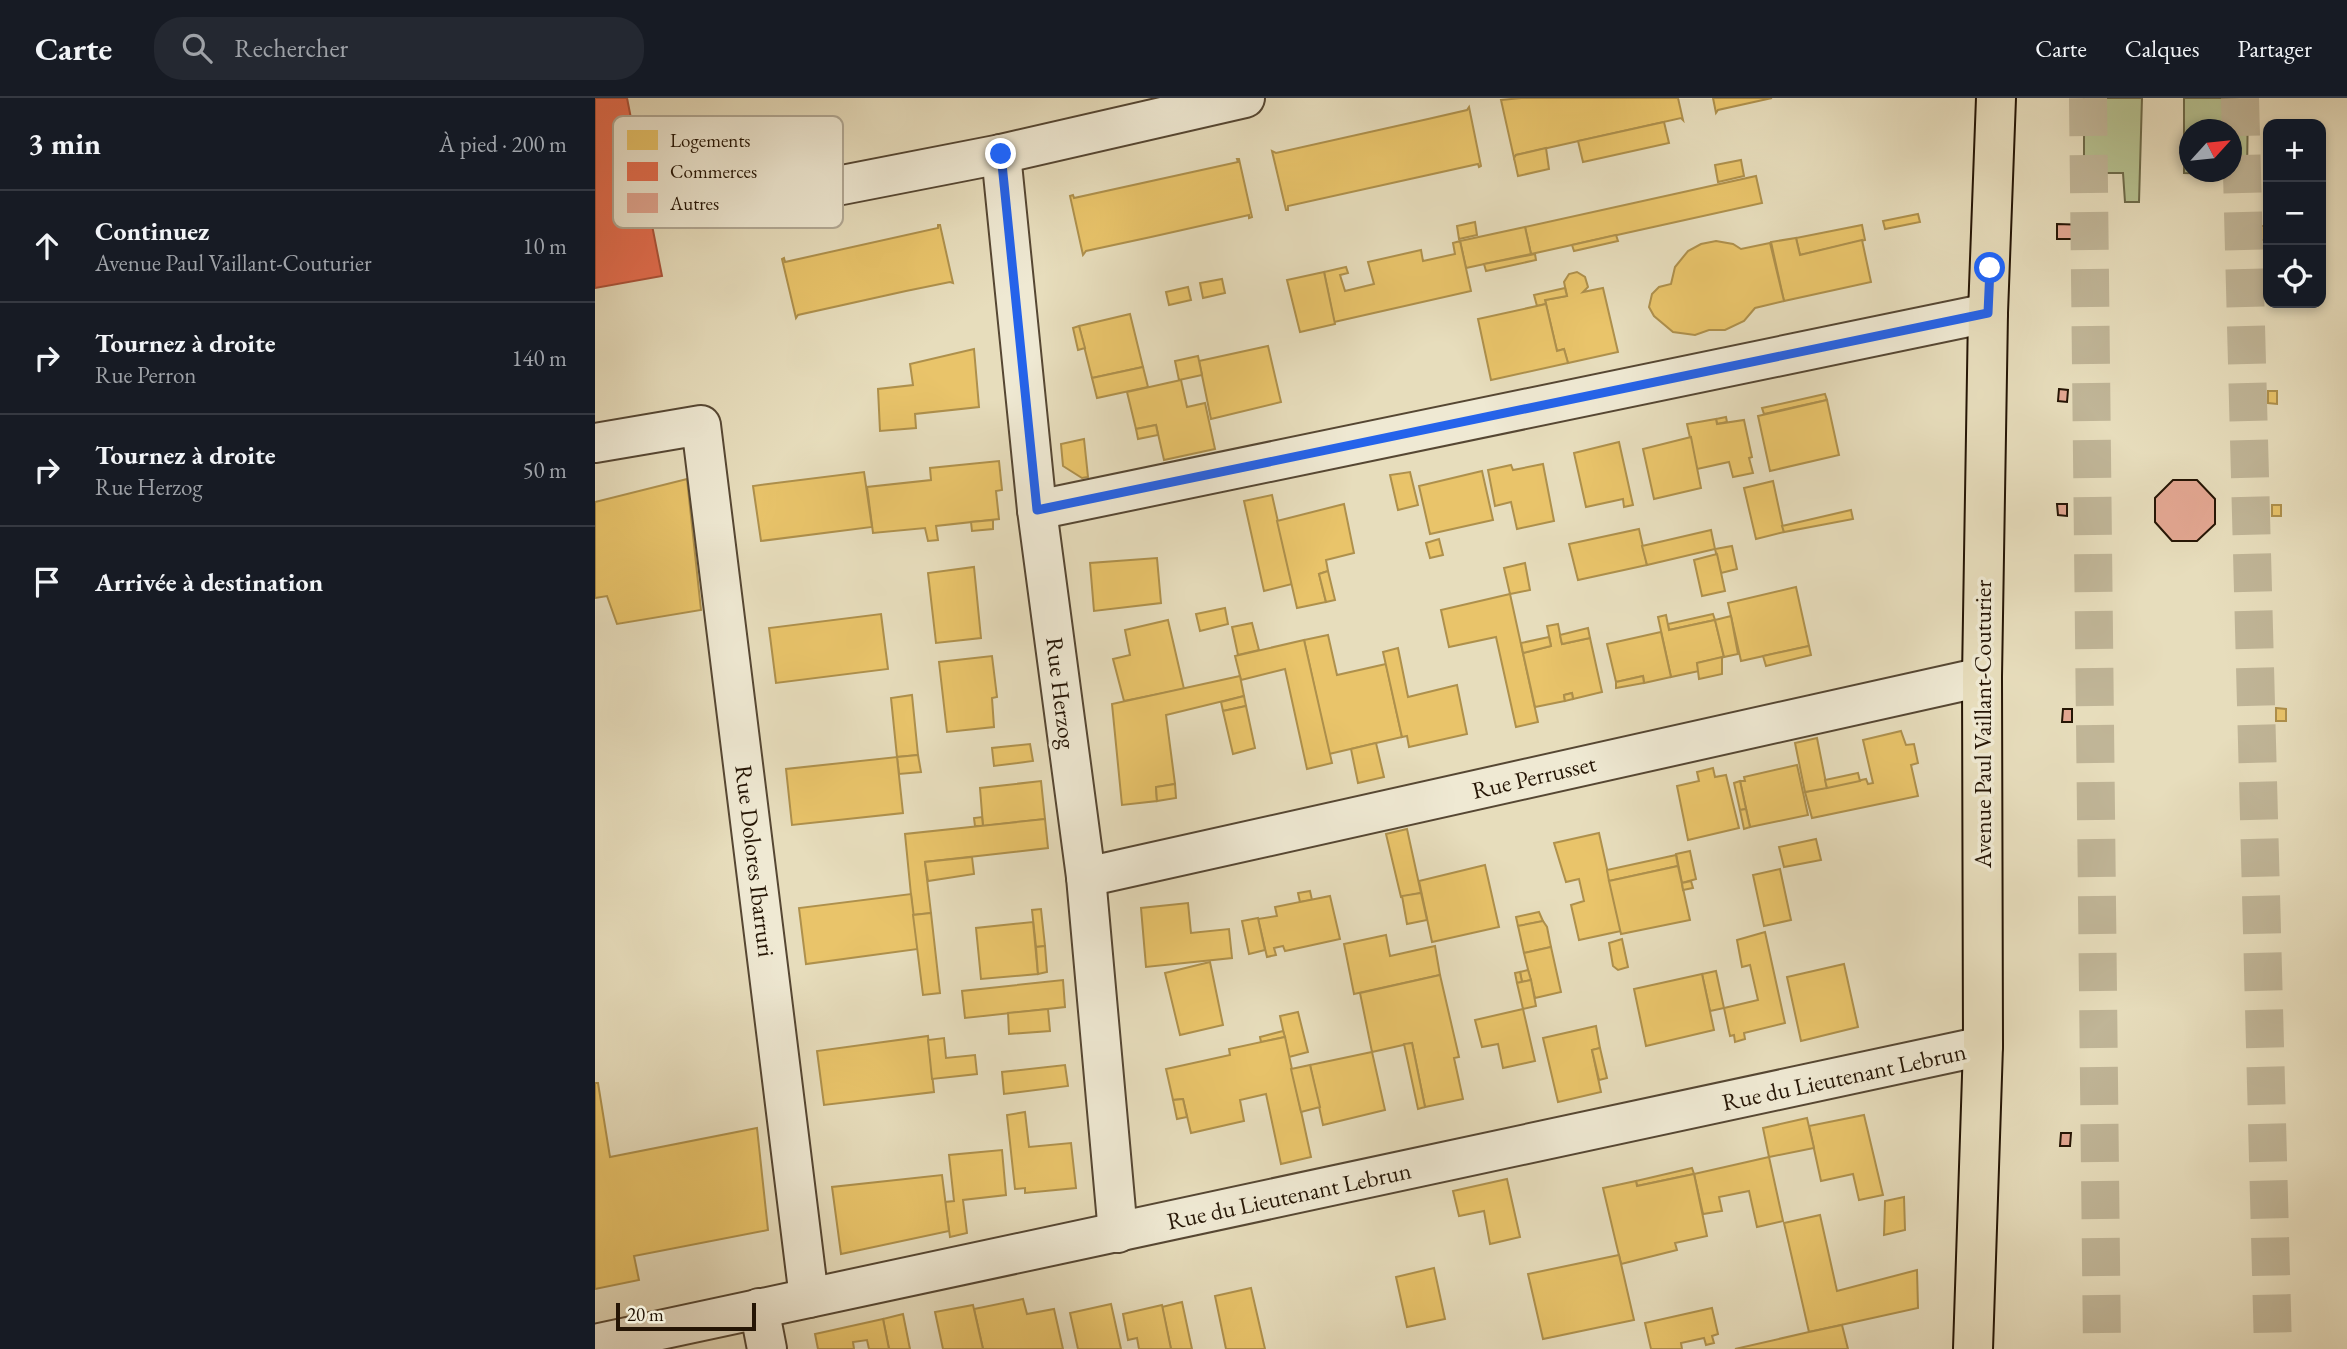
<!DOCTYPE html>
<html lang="fr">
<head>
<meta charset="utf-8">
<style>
	:root { --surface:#171b24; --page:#242831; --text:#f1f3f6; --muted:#9ea1a6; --line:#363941 }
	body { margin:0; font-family:"EB Garamond",serif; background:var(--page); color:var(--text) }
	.controls { position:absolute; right:21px; top:21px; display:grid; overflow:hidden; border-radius:14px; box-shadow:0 4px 10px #0003 }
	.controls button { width:63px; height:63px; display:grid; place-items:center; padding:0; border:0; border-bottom:2px solid var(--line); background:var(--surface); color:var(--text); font:35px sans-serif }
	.compass { position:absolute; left:1584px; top:21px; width:63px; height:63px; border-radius:50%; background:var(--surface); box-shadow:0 4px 10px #0003; rotate:63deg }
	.scale { position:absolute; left:21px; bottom:18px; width:140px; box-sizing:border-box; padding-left:7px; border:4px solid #251505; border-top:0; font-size:19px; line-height:24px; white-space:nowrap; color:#251505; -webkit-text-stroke:5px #efe9d3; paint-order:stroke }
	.stop { position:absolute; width:21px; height:21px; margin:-16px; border:5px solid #2563eb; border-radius:50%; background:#fff }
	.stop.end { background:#2563eb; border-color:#fff; box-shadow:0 2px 7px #0008 }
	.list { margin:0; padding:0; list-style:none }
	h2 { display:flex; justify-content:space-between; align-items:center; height:91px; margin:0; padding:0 28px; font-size:30px }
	h2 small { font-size:23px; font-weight:400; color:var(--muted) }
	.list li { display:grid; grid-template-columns:46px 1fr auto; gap:21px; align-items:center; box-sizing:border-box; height:112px; padding:0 28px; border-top:2px solid var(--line) }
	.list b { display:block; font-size:26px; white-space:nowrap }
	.list p { margin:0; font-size:23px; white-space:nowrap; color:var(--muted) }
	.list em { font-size:23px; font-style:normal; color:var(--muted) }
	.icon { flex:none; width:38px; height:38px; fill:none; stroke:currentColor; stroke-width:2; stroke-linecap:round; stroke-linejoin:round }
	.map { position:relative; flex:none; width:1752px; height:1251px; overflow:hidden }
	header { display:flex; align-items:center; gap:42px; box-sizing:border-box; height:98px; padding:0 35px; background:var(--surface); border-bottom:2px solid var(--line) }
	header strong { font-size:33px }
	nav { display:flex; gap:38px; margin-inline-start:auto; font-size:24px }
	.search { width:490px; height:63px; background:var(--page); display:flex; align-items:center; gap:18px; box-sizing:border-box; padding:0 24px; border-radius:28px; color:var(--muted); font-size:26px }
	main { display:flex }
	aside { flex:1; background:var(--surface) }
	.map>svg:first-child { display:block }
	.green { fill:#b6c190; stroke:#6e6b4a; stroke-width:2; fill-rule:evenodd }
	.homes { fill:#e9c46a; stroke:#ae904c; stroke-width:2 }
	.shops { fill:#e76f51; stroke:#ad543a; stroke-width:2 }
	.building { fill:#e3a792; stroke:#251505; stroke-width:2 }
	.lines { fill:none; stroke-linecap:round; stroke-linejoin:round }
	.highway-tunnel { stroke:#c0b597; stroke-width:38; stroke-dasharray:38 19; stroke-linecap:butt }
	.street-casing { stroke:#564733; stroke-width:42 }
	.primary-casing { stroke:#251505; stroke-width:42 }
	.street { stroke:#efe9d3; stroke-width:38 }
	.primary { stroke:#e7ddbc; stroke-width:38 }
	.route { stroke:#2563eb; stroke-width:9 }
	.labels { text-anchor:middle; stroke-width:7; stroke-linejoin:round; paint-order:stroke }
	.street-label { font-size:24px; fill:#251505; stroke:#efe9d3 }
	.key { fill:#efe9d3; stroke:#b2a995; stroke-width:2 }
	.key-label { font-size:19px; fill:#251505 }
</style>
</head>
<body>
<header>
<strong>Carte</strong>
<div class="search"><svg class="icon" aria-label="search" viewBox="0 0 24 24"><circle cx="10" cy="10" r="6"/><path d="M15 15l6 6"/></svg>Rechercher</div>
<nav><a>Carte</a><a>Calques</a><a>Partager</a></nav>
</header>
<main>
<aside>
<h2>3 min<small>À pied · 200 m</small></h2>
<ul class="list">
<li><svg class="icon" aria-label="ahead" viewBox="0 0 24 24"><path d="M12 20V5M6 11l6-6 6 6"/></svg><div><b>Continuez</b><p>Avenue Paul Vaillant-Couturier</p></div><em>10 m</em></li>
<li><svg class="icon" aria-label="right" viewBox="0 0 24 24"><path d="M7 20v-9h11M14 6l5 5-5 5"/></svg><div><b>Tournez à droite</b><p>Rue Perron</p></div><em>140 m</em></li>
<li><svg class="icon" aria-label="right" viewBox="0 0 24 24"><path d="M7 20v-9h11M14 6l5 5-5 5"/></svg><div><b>Tournez à droite</b><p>Rue Herzog</p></div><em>50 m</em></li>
<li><svg class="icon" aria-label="arrive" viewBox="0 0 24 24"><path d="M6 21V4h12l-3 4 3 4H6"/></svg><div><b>Arrivée à destination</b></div></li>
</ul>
</aside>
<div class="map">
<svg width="1752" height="1251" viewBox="0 0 1752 1251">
	<rect width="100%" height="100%" fill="#e7ddbc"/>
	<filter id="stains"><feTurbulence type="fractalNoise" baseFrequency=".00286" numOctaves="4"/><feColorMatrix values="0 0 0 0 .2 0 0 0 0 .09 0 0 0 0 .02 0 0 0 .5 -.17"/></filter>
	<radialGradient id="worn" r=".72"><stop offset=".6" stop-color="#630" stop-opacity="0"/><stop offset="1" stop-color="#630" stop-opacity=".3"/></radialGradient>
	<g class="green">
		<path d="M1489,0H1547L1544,104H1530L1528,75H1489Z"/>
		<path d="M1589,0H1653L1652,77L1589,75ZM1594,32H1636V74H1594Z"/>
	</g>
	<g class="homes">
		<path d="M926,0H1083L1088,22L1086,20L948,51L921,57L919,60L906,2Z"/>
		<path d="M1118,0H1177L1123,12L1121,15Z"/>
		<path d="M874,9L886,68L884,69L883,66L693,108V112H691L677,53L681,55L833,21L872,12Z"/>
		<path d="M1069,24L1074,45L988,64L983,43Z"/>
		<path d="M951,50L954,71L923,78L919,60L921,57Z"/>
		<path d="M642,61H644L657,119L654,120V117L556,139L491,153L488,157L475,98L478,97L479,100L643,64Z"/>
		<path d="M1146,62L1149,78L1123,84L1120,67Z"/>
		<path d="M1161,78L1167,105L936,156L930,129Z"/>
		<path d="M1323,116L1325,124L1290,131L1288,123Z"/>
		<path d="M880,124L882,137L864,141L862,128Z"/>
		<path d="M343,127H345L358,185L355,184L311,193L203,217L201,220L187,161L189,160L190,164L343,130Z"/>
		<path d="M1267,127L1270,142L1205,157L1201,140Z"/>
		<path d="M1666,128H1673V142H1665Z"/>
		<path d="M930,129L936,156L871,170L865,143Z"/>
		<path d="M1021,137L1023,143L979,153L977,147Z"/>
		<path d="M1201,140L1205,157L1267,142L1276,184L1189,203L1176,144Z"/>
		<path d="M865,143L876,193L739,224L729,174L751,169L753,175L745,177L750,193L779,186L773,164L826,152L828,163L860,156L858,145Z"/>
		<path d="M1121,143L1138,146L1146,151L1175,145L1189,203L1160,210L1149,223L1130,232H1114L1100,237L1078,234L1059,218L1054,209L1057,196L1064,189L1076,186L1080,169L1093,153L1106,146Z"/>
		<path d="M940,156L941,162L891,173L889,166Z"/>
		<path d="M729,174L740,226L705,234L692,182Z"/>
		<path d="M982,174L990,179L993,189L988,194L1008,190L1023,254L973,265L969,251L962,253L950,202L972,198L969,184L974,176Z"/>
		<path d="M627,181L630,195L608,200L605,185Z"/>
		<path d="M593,189L596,202L574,207L571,194Z"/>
		<path d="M970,190L972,198L950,202L951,206L942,208L939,197Z"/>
		<path d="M951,206L962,253L969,251L973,265L896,282L883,221Z"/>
		<path d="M535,216L548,269L497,280L484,228Z"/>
		<path d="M484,228L490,250L483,252L478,230Z"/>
		<path d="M673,248L686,304L616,321L604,263Z"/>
		<path d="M379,251L384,309L320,316L321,330L285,333L283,291L318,287L315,266Z"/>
		<path d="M603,258L607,277L584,282L580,263Z"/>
		<path d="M548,269L553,289L502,300L497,280Z"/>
		<path d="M586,282L592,309L610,305L620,351L569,362L561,327L541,331L532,294Z"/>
		<path d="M1673,293H1682V306L1673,305Z"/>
		<path d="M1230,296L1232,302L1169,316L1167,310Z"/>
		<path d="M1232,302L1244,357L1175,373L1163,318Z"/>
		<path d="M1131,319L1132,324L1122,326L1121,321Z"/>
		<path d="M1121,321L1122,326L1149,322L1157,359L1154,360L1158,375L1138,379L1134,364L1102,371L1092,326Z"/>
		<path d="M561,327L563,337L543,341L541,331Z"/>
		<path d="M1096,339L1106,390L1059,401L1048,351Z"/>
		<path d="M489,341L493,379L487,380L468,368L466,346Z"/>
		<path d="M1024,344L1038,407L1029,409L1028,401L991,409L979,355Z"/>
		<path d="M404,363L407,392L401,393L404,421L341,428L343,442L333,443L330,430L278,435L272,389L336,382L335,370Z"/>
		<path d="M948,366L959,423L922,431L916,404L900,408L893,372L916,367L918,372Z"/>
		<path d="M887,373L898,422L835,436L824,388Z"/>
		<path d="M269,374L277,429L166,443L158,388Z"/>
		<path d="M815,374L823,407L803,412L795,377Z"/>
		<path d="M92,381L106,512L22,526L12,498L0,500V404Z"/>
		<path d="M1178,383L1189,434L1161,441L1149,390Z"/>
		<path d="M677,397L697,486L669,493L649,403Z"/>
		<path d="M749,406L759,455L731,462L733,473L724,476L731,504L702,510L682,423Z"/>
		<rect x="1677" y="407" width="9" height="11"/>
		<path d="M1256,412L1258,421L1189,434L1187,428Z"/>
		<path d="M398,422V431L377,433L376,424Z"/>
		<path d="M1044,431L1052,467L983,482L974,446Z"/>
		<path d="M1116,432L1120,451L1052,467L1047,448Z"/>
		<path d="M844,441L848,457L835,460L831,445Z"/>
		<path d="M1137,448L1142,471L1126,475L1120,451Z"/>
		<path d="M1122,456L1130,493L1107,498L1099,462Z"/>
		<path d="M562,460L566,505L499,513L495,465Z"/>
		<path d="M930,465L935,492L915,496L909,470Z"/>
		<path d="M379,469L386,540L341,545L333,475Z"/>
		<path d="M733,473L740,502L731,504L724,476Z"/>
		<path d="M1201,489L1214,548L1146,563L1133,505Z"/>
		<path d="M915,496L943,624L921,629L901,539L854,549L846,512Z"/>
		<path d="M630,510L633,526L605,533L601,516Z"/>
		<path d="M286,516L293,571L181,585L174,530Z"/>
		<path d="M1118,516L1120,522L1074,532L1073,526Z"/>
		<path d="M1071,517L1074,532L1120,522L1129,559L1102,565L1104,573L1076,579L1063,519Z"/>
		<path d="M1136,518L1143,556L1129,559L1120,522Z"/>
		<path d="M573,522L589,591L529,603L518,561L535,557L530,532Z"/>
		<path d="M657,525L664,552L643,557L637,529Z"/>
		<path d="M963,526L967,546L995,540L1007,594L978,601L977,595L969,597L970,603L940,609L928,555L956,548L952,528Z"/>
		<path d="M993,530L995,540L967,546L965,537Z"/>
		<path d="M1066,534L1076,579L1049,585L1048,578L1021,584L1012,546Z"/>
		<path d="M733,537L742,577L791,566L807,639L734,656L709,542Z"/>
		<path d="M954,539L956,548L928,555L926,545Z"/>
		<path d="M709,542L737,665L712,671L690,571L646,582L640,558Z"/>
		<path d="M1214,548L1216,557L1171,568L1168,558Z"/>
		<path d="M803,550L813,599L862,587L872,636L814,649L812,638L807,639L788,554Z"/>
		<path d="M397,558L402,599L397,600L399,629L352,634L344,564Z"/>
		<path d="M1127,559V576L1104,581L1102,565Z"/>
		<path d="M645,578L649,598L571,617L580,686L561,689L562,703L527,707L517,606Z"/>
		<path d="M1048,578L1049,585L1021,590V584Z"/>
		<path d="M977,595L978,601L970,603L969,597Z"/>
		<path d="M317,597L323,657L302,659L296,600Z"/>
		<path d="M649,598L651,608L628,613L626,604Z"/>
		<path d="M651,608L660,650L638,656L628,613Z"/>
		<path d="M1681,610L1691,611V623H1681Z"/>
		<path d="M1306,633L1311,647L1319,646L1323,665L1316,667L1323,698L1217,720L1210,694L1271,681L1273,686L1278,685L1268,642Z"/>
		<path d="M1222,640L1232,690L1210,694L1200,645Z"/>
		<path d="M781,645L789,679L763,685L756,651Z"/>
		<path d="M435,646L438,663L399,668L397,650Z"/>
		<path d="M323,657L326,674L304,676L302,659Z"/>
		<path d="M302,659L308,715L197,727L191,671Z"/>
		<path d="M1202,667L1213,717L1155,729L1145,683H1150L1149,679Z"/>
		<path d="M1118,670L1120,679L1131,677L1144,730L1093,742L1082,688L1104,683L1102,674Z"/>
		<path d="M1263,675L1265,683L1232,690L1230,682Z"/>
		<path d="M446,683L450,721L388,728L385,690Z"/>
		<path d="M1145,683L1151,711L1145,712L1139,685Z"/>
		<path d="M580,686L581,700L562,703L561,689Z"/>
		<path d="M1151,711L1155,729L1149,731L1145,712Z"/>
		<path d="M387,719L388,728H380L379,720Z"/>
		<path d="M450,721L453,750L330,764L336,815L318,817L310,736Z"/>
		<path d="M812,731L826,795L806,799L791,736Z"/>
		<path d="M1004,735L1026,833L984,842L976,807L989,803L984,781L971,784L959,745Z"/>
		<path d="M1221,741L1226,762L1189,769L1184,749Z"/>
		<path d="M1095,753L1101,781L1087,785L1081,756Z"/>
		<path d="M1081,757L1083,768L1014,783L1012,772Z"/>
		<path d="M377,759L379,776L333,783L330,764Z"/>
		<path d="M890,767L904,829L837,844L824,783Z"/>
		<path d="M1083,768L1095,822L1026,836L1014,783Z"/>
		<path d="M1185,771L1196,822L1169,828L1158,777Z"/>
		<path d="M1096,783L1098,790L1088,792L1087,785Z"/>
		<path d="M715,793L717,802L705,804L703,795Z"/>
		<path d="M826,795L832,822L812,826L807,798Z"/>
		<path d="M316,796L323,851L211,866L204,810Z"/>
		<path d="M735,798L745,841L690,853L688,848L679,850L681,857L672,859L663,821L682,818L680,809Z"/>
		<path d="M593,805L596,835L634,831L637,860L551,869L546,810Z"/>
		<path d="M446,811L450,848L441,849L437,812Z"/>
		<path d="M944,814L948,823L923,828L921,819Z"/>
		<path d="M336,815L345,895L328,897L318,817Z"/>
		<path d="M663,820L670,852L654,856L647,823Z"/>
		<path d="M948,823L952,829L956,849L929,855L923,828Z"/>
		<path d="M438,824L443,876L386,881L381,830Z"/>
		<path d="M1170,834L1190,925L1149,935L1150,941L1140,944L1139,937L1135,938L1129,910L1163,902L1155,867L1147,869L1142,842Z"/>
		<path d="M791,837L795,858L840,848L845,877L759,896L749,846Z"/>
		<path d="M1027,841L1033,869L1023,872L1018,868L1014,845Z"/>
		<path d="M450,848L452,874L443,876L441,849Z"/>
		<path d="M956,849L966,894L940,900L929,855Z"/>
		<path d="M615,864L628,927L585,937L570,875Z"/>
		<path d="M1249,866L1263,929L1206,943L1192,879Z"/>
		<path d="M933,872L936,882L927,884L925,874Z"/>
		<path d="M1121,873L1129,910L1115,913L1107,876Z"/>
		<path d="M925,874L927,884L922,885L920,875Z"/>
		<path d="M1107,876L1119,932L1051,948L1039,891Z"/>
		<path d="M845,877L864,959L859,960L868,1001L830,1009L817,945L777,954L765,895Z"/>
		<path d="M468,882L470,909L370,920L367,893Z"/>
		<path d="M936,882L941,908L928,911L922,885Z"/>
		<path d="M453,911L455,933L414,936L413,915Z"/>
		<path d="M928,911L940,963L908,970L903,946L887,949L880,922Z"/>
		<path d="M703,914L713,954L694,959L685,918Z"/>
		<path d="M1001,928L1005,950L997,952L1006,994L963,1004L948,940Z"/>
		<path d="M688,933L690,939L666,944L665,939Z"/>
		<path d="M333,938L339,994L229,1007L222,953Z"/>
		<path d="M690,939L716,1059L686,1066L671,996L645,1002L649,1023L596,1035L588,1001L578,1002L571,971L635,957L634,951Z"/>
		<path d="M349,940L351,960L380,957L382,976L337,981L333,942Z"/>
		<path d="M817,945L830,1009L823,1011L809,946Z"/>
		<path d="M1005,950L1012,980L1004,982L997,952Z"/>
		<path d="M777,954L790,1012L728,1027L715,967Z"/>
		<path d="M470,967L473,988L409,996L407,974Z"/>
		<path d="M715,967L725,1009L706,1014L696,971Z"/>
		<path d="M0,985H3L15,1059L162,1030L173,1132L39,1158L44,1182L0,1191Z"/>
		<path d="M588,1001L592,1019L582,1021L578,1002Z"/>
		<path d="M430,1014L434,1049L476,1045L481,1090L430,1095V1090L420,1091L412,1017Z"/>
		<path d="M1269,1017L1288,1097L1264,1102L1258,1076L1226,1083L1214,1028Z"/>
		<path d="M1212,1020L1219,1050L1174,1059L1168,1030Z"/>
		<path d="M1680,1034H1690L1689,1046H1680Z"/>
		<path d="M407,1052L411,1097L368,1102L372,1135L355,1139L350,1104L359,1103L354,1057Z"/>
		<path d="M1174,1059L1188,1123L1162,1129L1154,1093L1124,1099L1127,1113L1108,1116L1099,1076Z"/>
		<path d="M1097,1070L1099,1076L1042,1088L1041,1083Z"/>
		<path d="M1099,1076L1112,1138L1080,1145L1082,1152L1026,1166L1008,1090L1041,1083L1042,1088Z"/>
		<path d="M347,1077L354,1133L246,1156L237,1089Z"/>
		<path d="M912,1081L925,1139L895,1146L889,1113L864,1118L858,1093Z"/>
		<path d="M1309,1099L1310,1132L1289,1137L1290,1103Z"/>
		<path d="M1225,1117L1242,1193L1322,1172L1323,1210L1214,1234L1189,1125Z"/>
		<path d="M1024,1157L1039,1222L948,1241L933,1176Z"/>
		<path d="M839,1170L850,1221L812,1229L801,1179Z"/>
		<path d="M656,1190L670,1251H631L620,1198Z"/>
		<path d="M428,1201L432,1216L459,1211L468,1251H388L379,1211Z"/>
		<path d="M587,1204L597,1251H576L567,1209Z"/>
		<path d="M516,1206L526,1251H483L475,1215Z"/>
		<path d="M378,1207L388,1251H348L340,1214Z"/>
		<path d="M567,1207L576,1251H544L542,1240L533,1242L528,1216Z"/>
		<path d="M1117,1210L1123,1236L1117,1238L1119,1245L1111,1247L1109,1240L1086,1245L1087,1251H1056L1050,1225Z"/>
		<path d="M308,1216L315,1251H294L288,1221Z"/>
		<path d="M288,1221L294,1251H274L272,1242L258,1244L259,1251H223L220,1236Z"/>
		<path d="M1247,1227L1253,1251H1140L1214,1234Z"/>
	</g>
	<path class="shops" d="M0,0H32L67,178L0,190Z"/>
	<g class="building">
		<path d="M1462,126L1492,127V141H1462Z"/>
		<path d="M1464,291L1473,292L1472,304L1463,303Z"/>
		<path d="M1578,382H1602L1620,401V426L1602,443H1577L1560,424V400Z"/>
		<path d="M1462,406H1472V418L1463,417Z"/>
		<path d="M1468,611H1477V624H1467Z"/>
		<path d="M1466,1035H1476L1475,1048H1465Z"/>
	</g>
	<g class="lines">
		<g class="highway-tunnel">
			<path d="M1493,0L1507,1251"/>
			<path d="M1645,0L1678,1251"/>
		</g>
		<g class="street-casing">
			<g id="street">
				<path d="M406,56L442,412L491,779L523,1135"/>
				<path d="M165,103L406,56L650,0"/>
				<path d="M0,345L106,327L214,1200"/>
				<path d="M442,412L1393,215"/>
				<path d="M491,779L1387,579"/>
				<path d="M164,1210L172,1251"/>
				<path d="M0,1246L1388,948"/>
			</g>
		</g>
		<g class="primary-casing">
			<path id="primary" d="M1378,1251L1388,948L1387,579L1393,215L1401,0"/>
		</g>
		<use href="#street" class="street"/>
		<use href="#primary" class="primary"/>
	</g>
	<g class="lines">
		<path class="route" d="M406,56L442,412L1393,215L1395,170"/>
	</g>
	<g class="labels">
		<g class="street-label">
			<text transform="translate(466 595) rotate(83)" y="8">Rue Herzog</text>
			<text transform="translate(1388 626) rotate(-90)" y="8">Avenue Paul Vaillant-Couturier</text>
			<text transform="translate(939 679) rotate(-13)" y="8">Rue Perrusset</text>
			<text transform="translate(160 763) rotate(83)" y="8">Rue Dolores Ibarruri</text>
			<text transform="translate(1249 979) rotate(-12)" y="8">Rue du Lieutenant Lebrun</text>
			<text transform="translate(694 1098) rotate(-12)" y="8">Rue du Lieutenant Lebrun</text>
		</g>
	</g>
	<rect x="18" y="18" width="230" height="112" rx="10" class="key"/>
	<rect x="32" y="32" width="31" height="20" fill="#e9c46a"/>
	<rect x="32" y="64" width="31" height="19" fill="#e76f51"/>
	<rect x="32" y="95" width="31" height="20" fill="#e3a792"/>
	<g class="key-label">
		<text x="75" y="49">Logements</text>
		<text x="75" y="80">Commerces</text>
		<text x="75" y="112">Autres</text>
	</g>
	<rect width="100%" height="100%" filter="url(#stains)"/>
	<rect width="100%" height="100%" fill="url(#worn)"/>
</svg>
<div class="controls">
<button>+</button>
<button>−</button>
<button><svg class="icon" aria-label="locate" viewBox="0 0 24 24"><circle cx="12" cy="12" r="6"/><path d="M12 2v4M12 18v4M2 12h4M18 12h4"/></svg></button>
</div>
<svg class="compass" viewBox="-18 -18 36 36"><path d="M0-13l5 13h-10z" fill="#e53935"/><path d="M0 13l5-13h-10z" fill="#9ea1a6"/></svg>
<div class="scale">20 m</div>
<div class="stop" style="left:1395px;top:170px"></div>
<div class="stop end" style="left:406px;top:56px"></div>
</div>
</main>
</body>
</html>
